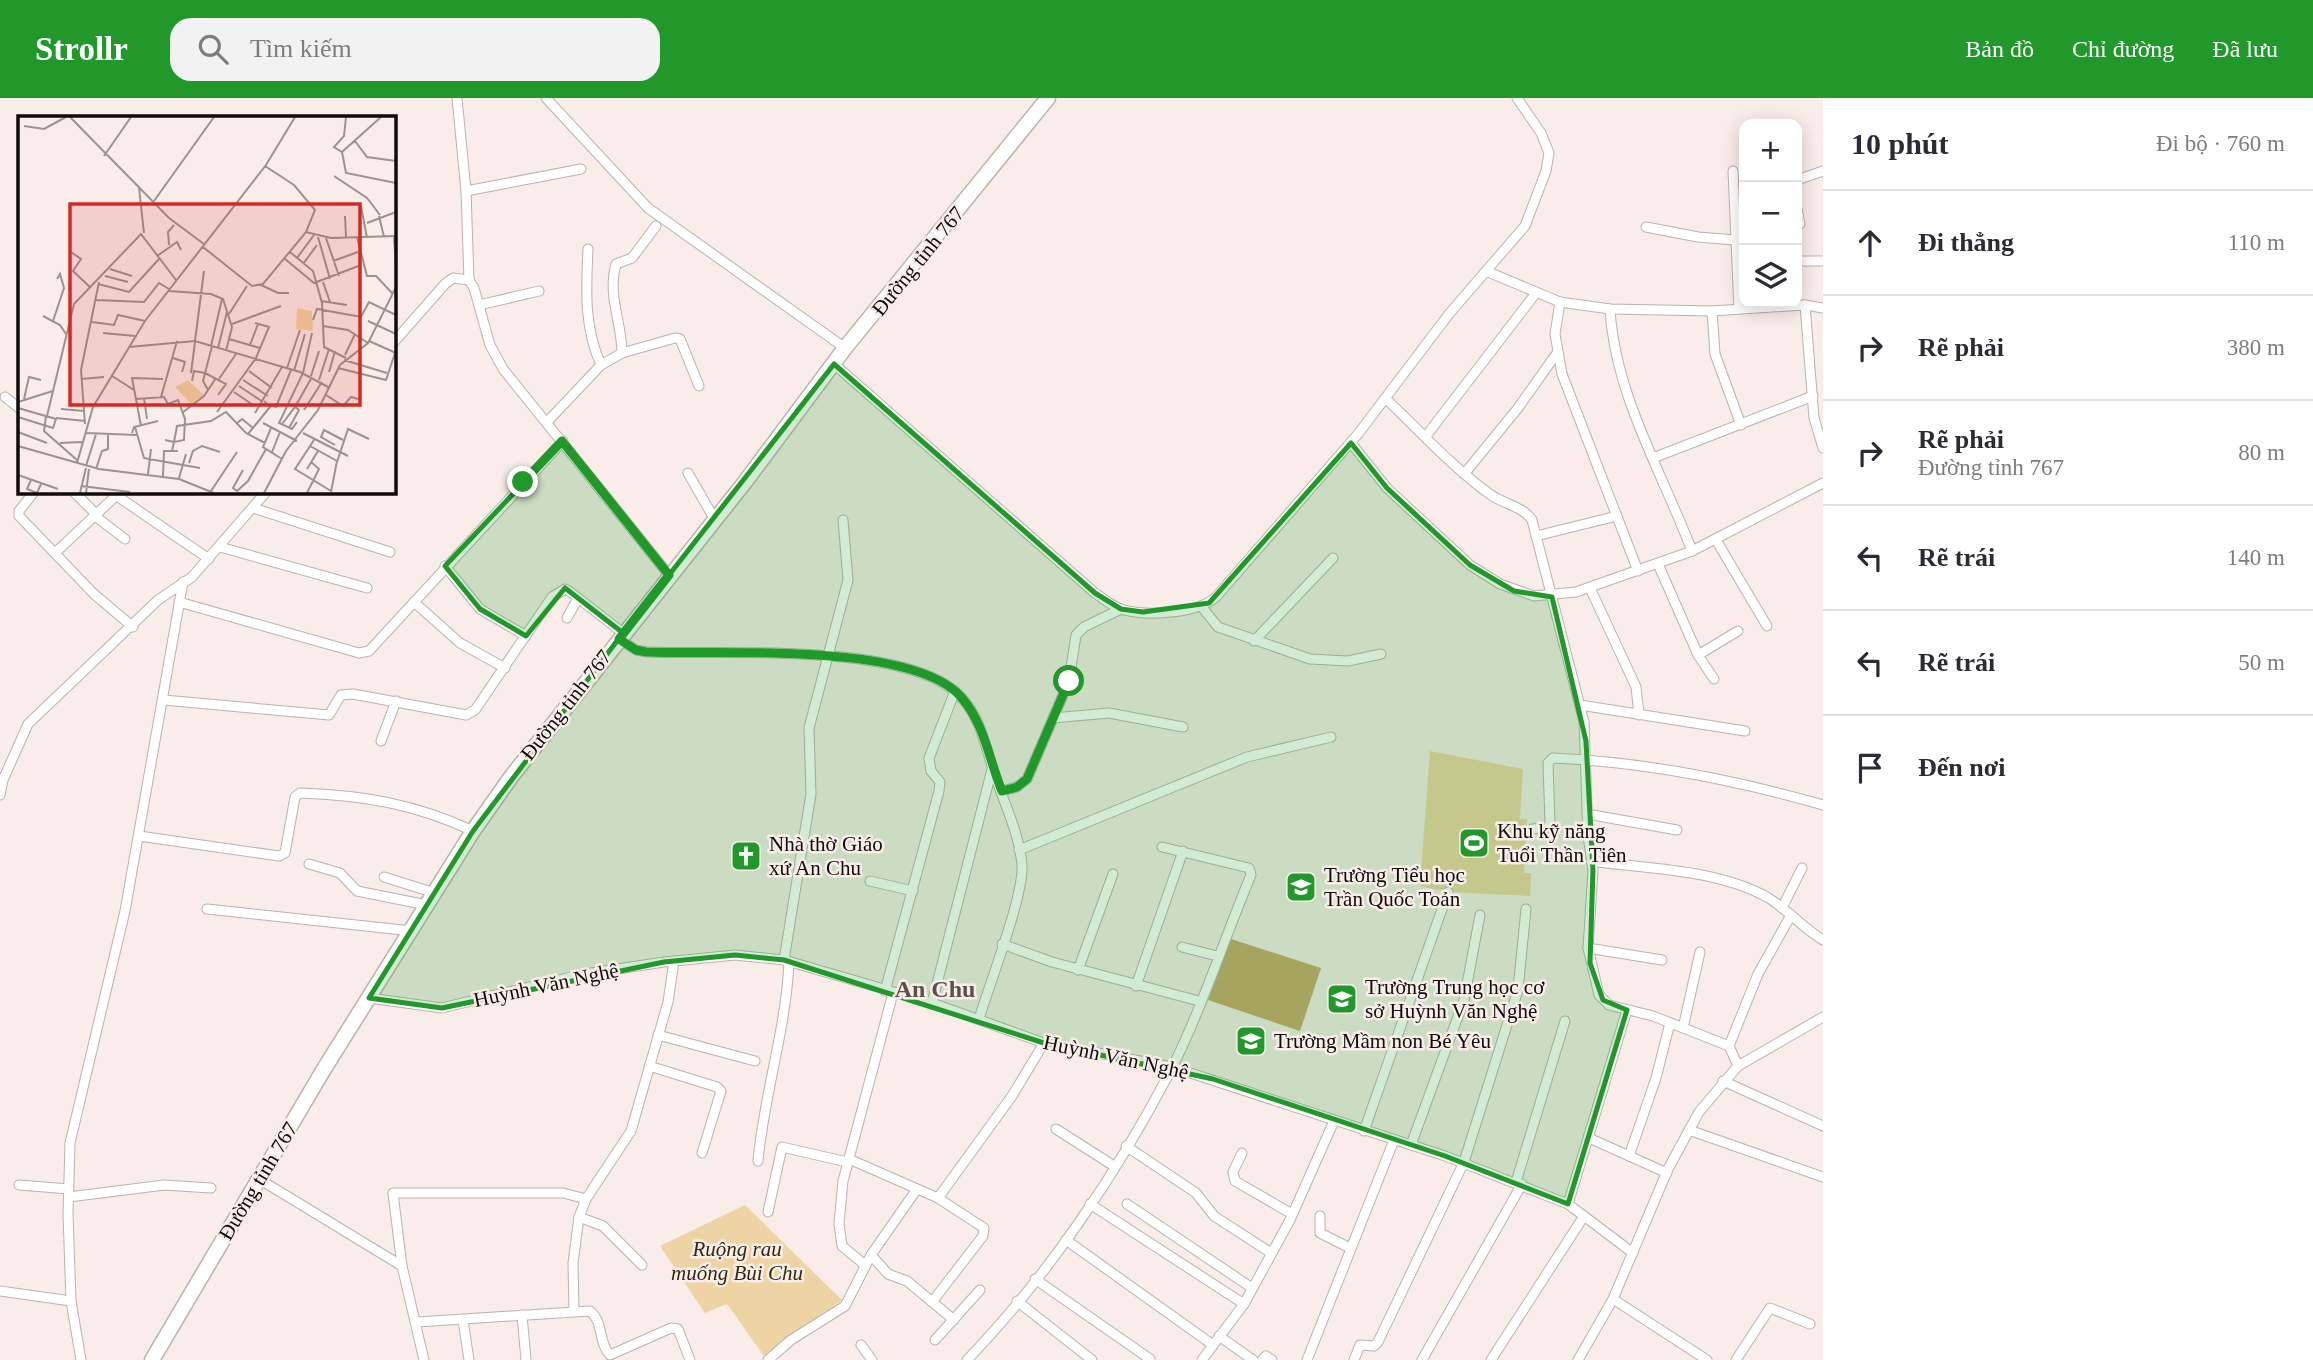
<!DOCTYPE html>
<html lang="vi">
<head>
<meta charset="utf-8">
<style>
	:root { --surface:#fff; --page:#f2f2f3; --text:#2b2b33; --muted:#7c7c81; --line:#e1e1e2; --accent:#20992a }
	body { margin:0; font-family:"Times New Roman",serif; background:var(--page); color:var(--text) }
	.controls { position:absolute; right:21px; top:21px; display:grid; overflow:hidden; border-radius:14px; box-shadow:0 4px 18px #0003 }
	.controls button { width:63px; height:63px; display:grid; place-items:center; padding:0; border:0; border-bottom:2px solid var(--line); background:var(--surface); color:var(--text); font:35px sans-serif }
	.stop { position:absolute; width:21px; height:21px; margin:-16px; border:5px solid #20992a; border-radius:50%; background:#fff }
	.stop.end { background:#20992a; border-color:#fff; box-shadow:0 2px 7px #0008 }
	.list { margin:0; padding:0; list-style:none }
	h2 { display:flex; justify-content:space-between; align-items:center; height:91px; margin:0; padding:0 28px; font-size:30px }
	h2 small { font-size:23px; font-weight:400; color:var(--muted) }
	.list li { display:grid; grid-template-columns:46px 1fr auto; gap:21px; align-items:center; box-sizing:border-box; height:105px; padding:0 28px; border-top:2px solid var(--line) }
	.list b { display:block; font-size:26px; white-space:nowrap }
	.list p { margin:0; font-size:23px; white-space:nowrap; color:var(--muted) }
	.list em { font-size:23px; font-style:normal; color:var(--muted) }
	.icon { flex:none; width:38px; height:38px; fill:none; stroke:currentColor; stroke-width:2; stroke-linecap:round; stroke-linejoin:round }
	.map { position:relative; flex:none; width:1823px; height:1262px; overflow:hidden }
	header { display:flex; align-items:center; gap:42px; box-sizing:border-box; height:98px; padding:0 35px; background:var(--accent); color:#fff }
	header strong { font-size:33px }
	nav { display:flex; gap:38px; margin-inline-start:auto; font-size:24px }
	.search { width:490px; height:63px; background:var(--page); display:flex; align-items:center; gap:18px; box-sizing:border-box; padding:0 24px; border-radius:21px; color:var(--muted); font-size:26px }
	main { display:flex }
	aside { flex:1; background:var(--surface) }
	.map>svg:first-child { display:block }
	.green { fill:#eed4a4 }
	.forest { fill:#c7a86e }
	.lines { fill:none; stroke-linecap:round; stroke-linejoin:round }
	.minor-casing { stroke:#bcb2ae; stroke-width:11 }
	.primary-casing { stroke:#bcb2ae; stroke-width:17 }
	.minor { stroke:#fff; stroke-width:9 }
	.primary { stroke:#fff; stroke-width:14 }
	.route { stroke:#20992a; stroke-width:9 }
	.marked { fill:#20992a; fill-opacity:0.2; stroke:#20992a; stroke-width:5; stroke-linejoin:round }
	.labels { text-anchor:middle; stroke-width:5; stroke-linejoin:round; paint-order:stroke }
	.street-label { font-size:21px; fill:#0f0c0a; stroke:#f8ede9 }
	.poi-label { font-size:21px; fill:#0f0c0a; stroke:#f8ede9; text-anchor:start }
	.park-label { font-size:21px; font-style:italic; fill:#35280d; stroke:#f8ede9 }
	.quarter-label { font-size:24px; font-weight:bold; fill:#5a514d; stroke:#f8ede9 }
	.inset-road { fill:none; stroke:#9b9390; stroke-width:2 }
	.view { fill:#d62828; fill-opacity:0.15; stroke:#d62828; stroke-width:3.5 }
	.inset-edge { fill:none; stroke:#0f0c0a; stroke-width:3.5 }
</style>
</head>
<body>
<header>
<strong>Strollr</strong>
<div class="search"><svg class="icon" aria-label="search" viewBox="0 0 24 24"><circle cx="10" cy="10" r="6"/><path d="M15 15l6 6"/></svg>Tìm kiếm</div>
<nav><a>Bản đồ</a><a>Chỉ đường</a><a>Đã lưu</a></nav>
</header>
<main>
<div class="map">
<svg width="1823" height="1262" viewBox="0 0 1823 1262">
	<rect width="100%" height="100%" fill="#f8ede9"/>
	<g class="green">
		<path d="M1430,653L1523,671L1520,721H1527L1524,775H1531L1530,798L1448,794L1420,788Z"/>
		<path d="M745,1107L842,1202L764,1258L727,1206L705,1215L660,1148Z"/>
	</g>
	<path class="forest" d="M1231,841L1321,870L1300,933L1208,902Z"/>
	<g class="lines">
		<g class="minor-casing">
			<g id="minor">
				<path d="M457,0L466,93L469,182"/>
				<path d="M546,0L648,110L845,250"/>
				<path d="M1733,73L1739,211"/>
				<path d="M1797,82L1823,73"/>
				<path d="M466,93L581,71"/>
				<path d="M1797,111L1800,126"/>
				<path d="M1646,129L1698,139L1735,142"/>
				<path d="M588,151C586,193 584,229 601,267"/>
				<path d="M1797,163H1823"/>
				<path d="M1486,173L1525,128L1546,73L1549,55L1541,35L1517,0"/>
				<path d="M1560,204L1555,236L1562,276L1638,473"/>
				<path d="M479,207L539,193"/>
				<path d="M1805,207L1814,320L1823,350"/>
				<path d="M1610,211C1615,297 1662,374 1692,453"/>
				<path d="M1712,213L1715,256L1741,327"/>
				<path d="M394,244L445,186L453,180L469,182L474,190L490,247L503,271L669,477"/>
				<path d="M622,255C622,225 607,197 616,166L632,160L656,128"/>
				<path d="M834,266L1095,495C1104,501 1114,510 1124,512C1148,518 1197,516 1216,499L1358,336L1449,216L1486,173L1560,204L1610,211L1712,213L1805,207L1823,210"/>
				<path d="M5,299L19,310"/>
				<path d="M1385,300C1419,332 1453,370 1491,397C1504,406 1524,409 1532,422L1584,624L1588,738L1593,772L1588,850L1599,897L1609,907L1653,918L1729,948L1738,968"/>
				<path d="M547,324L601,267L622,255L675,240L680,241L699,288"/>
				<path d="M1426,338L1536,195"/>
				<path d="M1351,345L1387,390L1470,467L1500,486L1534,498L1576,494L1692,453L1823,385"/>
				<path d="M1653,360L1813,298"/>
				<path d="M688,375L715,422"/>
				<path d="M1465,375L1518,310L1557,255"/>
				<path d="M34,394L19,413V418L94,496L133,529"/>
				<path d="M74,394L97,417"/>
				<path d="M117,398L209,461"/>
				<path d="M253,410L390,454"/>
				<path d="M95,418L125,441"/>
				<path d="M1536,438L1617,418"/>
				<path d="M1716,442L1767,528"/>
				<path d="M220,449L367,490"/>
				<path d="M55,455L120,394"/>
				<path d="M1658,466L1698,557L1714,581"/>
				<path d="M445,468L480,511L526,538"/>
				<path d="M1590,490L1636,589L1639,617"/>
				<path d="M179,504L359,555L369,553L563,343"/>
				<path d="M414,504L460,545L505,570"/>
				<path d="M1201,508L1218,529L1310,561L1348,563L1381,556"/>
				<path d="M567,520L578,500"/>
				<path d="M619,541L636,552L647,554C722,557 910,543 961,599C980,619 985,646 993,671C1003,704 1019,733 1022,767C1024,798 989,887 979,921"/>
				<path d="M1254,543L1333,460"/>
				<path d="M1698,557L1738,533"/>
				<path d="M164,602L329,617L341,597L353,596L466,617L475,612L552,499L565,491L569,493L623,535"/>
				<path d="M1580,607L1745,633"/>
				<path d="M1053,620L1109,615L1183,629"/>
				<path d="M381,643L396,603"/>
				<path d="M1002,693L1017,689L1027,681L1069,583L1076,537L1084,529L1121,511"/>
				<path d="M0,697L3,682L28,626L158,502L192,479L266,394"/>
				<path d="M1587,716L1677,732"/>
				<path d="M1532,731L1548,730L1550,725L1548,665L1553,660C1643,664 1736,682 1823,707"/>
				<path d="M139,738L279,758L285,755L295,699L300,695C362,697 416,706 473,733"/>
				<path d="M1019,752L1247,659L1331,639"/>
				<path d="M1591,763C1648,771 1716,771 1767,799C1787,811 1803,830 1823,842"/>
				<path d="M309,766L340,775L357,793L427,807"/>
				<path d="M384,779L435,795"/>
				<path d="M870,783L913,793"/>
				<path d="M1782,810L1802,770"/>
				<path d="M207,811L412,833"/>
				<path d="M1002,846L1052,864L1199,903"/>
				<path d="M1182,849L1217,858"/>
				<path d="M1588,850L1662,862"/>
				<path d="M784,862L811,696L809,630L848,482L843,422"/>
				<path d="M1078,872L1113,776"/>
				<path d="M1136,888L1183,753"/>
				<path d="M885,893L939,693L940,684L931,673L929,660L955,593"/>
				<path d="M369,900L442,910L584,876L664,864L735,857L784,862L932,905L1044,945L1172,969L1445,1058L1568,1106L1633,1155"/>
				<path d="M932,905L992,671"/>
				<path d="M1683,930L1700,854"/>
				<path d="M658,937L755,963"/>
				<path d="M1729,948L1758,876L1791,817"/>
				<path d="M649,968L717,989L721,993L702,1055"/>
				<path d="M1723,983L1823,1028"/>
				<path d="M1056,1031L1114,1068"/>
				<path d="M1689,1032L1823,1079"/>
				<path d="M1364,1033L1448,794"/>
				<path d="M1589,1040L1667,1075"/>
				<path d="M1411,1047L1464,902L1480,817"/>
				<path d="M1126,1048L1196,1095L1214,1118L1271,1155"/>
				<path d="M1242,1055L1233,1074L1235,1083L1292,1116"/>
				<path d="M1629,1058L1656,980L1670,925"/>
				<path d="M849,1061L938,1100L984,1130L983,1138L932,1204"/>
				<path d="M758,1063C764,996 786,932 789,864"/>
				<path d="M259,1081L402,1168"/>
				<path d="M1516,1084L1565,923"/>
				<path d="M19,1087L69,1091"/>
				<path d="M69,1099L164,1087L211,1090"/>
				<path d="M938,1100L1012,998L1044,945"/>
				<path d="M1090,1106L1244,1206"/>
				<path d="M1127,1106L1252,1190"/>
				<path d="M1568,1106L1627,912"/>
				<path d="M768,1114L782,1049L847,1064"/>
				<path d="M1320,1118V1135L1350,1150"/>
				<path d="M579,1119L603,1128L642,1167"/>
				<path d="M1066,1142L1213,1247"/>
				<path d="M871,1157L888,1176L907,1183L954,1222"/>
				<path d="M865,1167L842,1148L839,1126L843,1083L893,895"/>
				<path d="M1035,1181L1150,1261"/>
				<path d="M0,1193L71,1203"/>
				<path d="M1613,1201L1707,1262"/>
				<path d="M1017,1203L1092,1262"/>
				<path d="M574,1213L573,1165L579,1119L586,1101L631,1033L668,904L674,863"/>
				<path d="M522,1217L526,1262"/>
				<path d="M463,1222L469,1262"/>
				<path d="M417,1224L590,1213C604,1224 598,1245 610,1257L671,1230L678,1231L690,1262"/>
				<path d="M1219,1238L1253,1262"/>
				<path d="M935,1242L980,1192"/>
				<path d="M861,1247L872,1262"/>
				<path d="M81,1262L71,1203L68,1116L70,1045L125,813L183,484"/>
				<path d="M424,1262L402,1168L393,1095H563L586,1101"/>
				<path d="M768,1262L791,1242L845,1208L871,1157L917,1091"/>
				<path d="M967,1262C1048,1178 1118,1074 1172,970C1202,910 1225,839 1251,777L1249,770L1162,749"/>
				<path d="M1202,1262L1244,1206L1290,1122L1334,1023"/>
				<path d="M1262,1262L1266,1258L1272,1262"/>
				<path d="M1307,1262L1394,1042"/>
				<path d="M1354,1262L1360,1247L1374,1248L1378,1244L1464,1064L1518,892L1526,811"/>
				<path d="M1422,1262L1522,1086"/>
				<path d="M1491,1262L1584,1118"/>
				<path d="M1578,1262L1613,1201L1668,1071L1699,1014L1738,968L1823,919"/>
				<path d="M1736,1262L1770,1210L1810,1226"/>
			</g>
		</g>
		<g class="primary-casing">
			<path id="primary" d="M152,1262L324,971L473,733L511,679L745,384L845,250L1048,0"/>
		</g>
		<use href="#minor" class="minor"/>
		<use href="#primary" class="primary"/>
	</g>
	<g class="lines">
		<path class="route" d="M523,384L562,343L669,477L619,541L636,552L646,554C720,557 914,543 962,600C985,627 989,662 1002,693L1017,689L1027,681L1069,583"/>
	</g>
	<path class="marked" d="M834,266L1095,495L1121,511L1143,514L1209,505L1351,345L1387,390L1470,467L1514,493L1552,499L1586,643L1593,772L1590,865L1603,902L1627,912L1568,1106L1445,1058L1213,981L1044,945L784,862L735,857L664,864L442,910L369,900L473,733L623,535L565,490L526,538L480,511L445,468L563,343L669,477Z"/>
	<defs>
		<g id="stadium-square" transform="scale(1.575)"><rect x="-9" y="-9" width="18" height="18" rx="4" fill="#20992a" stroke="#f8ede9"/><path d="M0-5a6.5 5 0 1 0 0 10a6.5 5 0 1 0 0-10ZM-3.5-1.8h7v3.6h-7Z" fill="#fff"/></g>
		<g id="church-square" transform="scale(1.575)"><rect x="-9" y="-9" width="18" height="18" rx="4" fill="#20992a" stroke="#f8ede9"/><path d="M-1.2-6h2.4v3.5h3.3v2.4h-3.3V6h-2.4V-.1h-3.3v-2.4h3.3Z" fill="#fff"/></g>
		<g id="school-square" transform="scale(1.575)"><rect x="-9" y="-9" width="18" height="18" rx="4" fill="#20992a" stroke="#f8ede9"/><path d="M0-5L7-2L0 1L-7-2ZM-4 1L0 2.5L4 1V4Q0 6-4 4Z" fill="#fff"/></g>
	</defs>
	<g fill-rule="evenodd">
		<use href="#stadium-square" x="1474" y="745"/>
		<use href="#church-square" x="746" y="758"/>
		<use href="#school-square" x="1301" y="789"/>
		<use href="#school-square" x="1342" y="901"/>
		<use href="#school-square" x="1251" y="943"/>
	</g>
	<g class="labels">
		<g class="street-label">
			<text transform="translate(918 163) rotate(-51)" y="7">Đường tỉnh 767</text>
			<text transform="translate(566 607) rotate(-52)" y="7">Đường tỉnh 767</text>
			<text transform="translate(546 887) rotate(-12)" y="7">Huỳnh Văn Nghệ</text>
			<text transform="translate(1116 959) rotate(12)" y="7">Huỳnh Văn Nghệ</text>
			<text transform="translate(258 1083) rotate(-59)" y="7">Đường tỉnh 767</text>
		</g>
		<g class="poi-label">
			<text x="1497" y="740">Khu kỹ năng<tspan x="1497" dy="24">Tuổi Thần Tiên</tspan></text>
			<text x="769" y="753">Nhà thờ Giáo<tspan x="769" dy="24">xứ An Chu</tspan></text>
			<text x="1324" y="784">Trường Tiểu học<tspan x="1324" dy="24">Trần Quốc Toản</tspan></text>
			<text x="1365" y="896">Trường Trung học cơ<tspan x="1365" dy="24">sở Huỳnh Văn Nghệ</tspan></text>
			<text x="1274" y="950">Trường Mầm non Bé Yêu</text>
		</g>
		<g class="park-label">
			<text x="737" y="1158">Ruộng rau<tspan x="737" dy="24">muống Bùi Chu</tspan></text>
		</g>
		<g class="quarter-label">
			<text x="935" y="899">An Chu</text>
		</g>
	</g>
	<g transform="translate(18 18)">
		<rect width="378" height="378" fill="#f8ede9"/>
		<path d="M279,192L294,195L295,215L278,213ZM170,264L186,279L173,288L157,271Z" fill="#eed4a4"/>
		<path class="inset-road" d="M52,1L151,102L186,128M328,1L326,20L316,31L324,36L363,1M6,10L26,13L48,1M337,25L349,41L378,45M324,36L328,57L378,67M86,40L113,1M247,50L276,69L297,94L288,116M316,60L349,82L362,99M121,72L126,117M136,85L196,1M343,90L349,122M327,100L328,122M361,100L366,121M349,107L378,96M300,121L312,163M339,121L349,160H358L375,178M376,121L378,149M308,122L321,160M151,129L150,116L156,109M185,131L234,170L245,168L288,116L313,122L378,120M53,136L63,143L55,155L73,172M272,136L295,155L304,187L306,231L328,242M139,140L159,126L163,134M279,142L296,119M267,143L296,167L343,149M315,145L340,136M285,148L299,129M92,153L114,160M87,160L110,166M305,166L312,186M80,168L111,176L141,143M243,169L260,177H271M151,175L193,178L205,183L214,211L208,235M78,184L126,186L141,167L151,173M303,185L329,189M211,198L229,170M25,200L42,209L48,218M295,204L299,193L343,201L351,186L378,199M35,205L46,172L42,158L39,163M350,205L378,218M74,206L96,209L100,199L127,205M214,208L263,190M305,210L330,214L350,227M85,217L117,220M211,223L242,232M177,225L186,155M351,225L378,237M232,229L240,208M193,230L204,183M111,231L177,225L282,256L312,272M200,232L209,196M327,239L337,218M155,242L167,246L164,256M326,244L369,257M269,252L282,214M320,252L368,264L377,237M231,255L254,272M276,255L287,218M311,256L317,235M173,257L177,226M187,257L208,268L200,279M94,260L116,274M293,260L301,235M63,263L86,261M201,263L218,238M225,264L250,280M301,264L311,233M174,265L176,255L187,257M221,270L245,286M190,274L185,265L194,230M216,276L235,289M308,279L325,290L333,281L340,283M143,281L159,225M126,282L129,303M6,283L11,261L23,264M118,283L146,281L150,288L160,284L167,303L166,324L156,326L154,335M0,286L35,275L56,188L123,118L158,164M252,289L258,291L273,254M277,291L294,261M0,292L38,303L35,312L0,301M43,293L66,295M286,294L304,266M199,296L238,242L251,211L237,207M164,297L186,280L198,262M237,297L264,251M28,300L26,315L59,344M29,300L35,275M38,302L67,305M279,306L274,313L261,307L285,257L294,217M245,307L279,325M67,308L63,254L81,166M218,308L224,303L235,312M264,308L277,291L281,294L271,312M123,310L114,262L145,263M117,311L126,342L131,343M253,312L245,331L264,343M0,316L29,327M68,317L119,319M114,317L116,311L140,305M285,317L330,340M230,318L252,291L246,285M147,324L156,326L159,310L193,305L208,296L228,317L247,327M296,324L277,353L313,375M42,327L64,326M317,329L303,321L306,314L325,324M0,330L81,353L161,363L196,377M292,330L319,345L313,376M254,336L262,316M131,343L182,352M319,346L330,313L351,323M59,347L75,291L127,205L248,49L277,1M171,347L175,335L184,330L202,336M68,350L78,318M78,353L84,335L90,333V318M289,353L300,335M225,354L215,372L219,375L230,365L248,333M130,358L133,333M0,359L40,373M145,360L146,335H160M161,362L168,338M13,364L9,373L19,377L23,368M63,370L112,376M193,375L219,336M62,377L68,352M68,377L71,353M246,377L268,335L300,294L322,249L350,227L378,171M289,377L301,353L293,346"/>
		<path class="view" d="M52,88H342V289H52Z"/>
		<rect width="378" height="378" class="inset-edge"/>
	</g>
</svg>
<div class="controls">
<button>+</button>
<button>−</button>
<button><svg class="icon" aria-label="layers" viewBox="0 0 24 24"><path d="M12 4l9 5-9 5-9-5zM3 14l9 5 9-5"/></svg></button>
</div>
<div class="stop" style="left:1069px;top:583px"></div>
<div class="stop end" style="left:523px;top:384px"></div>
</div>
<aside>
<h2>10 phút<small>Đi bộ · 760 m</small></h2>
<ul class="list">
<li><svg class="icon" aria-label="ahead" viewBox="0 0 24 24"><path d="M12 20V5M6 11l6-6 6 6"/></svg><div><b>Đi thẳng</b></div><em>110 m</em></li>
<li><svg class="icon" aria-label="right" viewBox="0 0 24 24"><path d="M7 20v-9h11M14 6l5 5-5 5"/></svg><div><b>Rẽ phải</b></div><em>380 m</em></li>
<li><svg class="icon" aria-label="right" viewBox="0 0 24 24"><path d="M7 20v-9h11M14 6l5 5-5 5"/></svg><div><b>Rẽ phải</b><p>Đường tỉnh 767</p></div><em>80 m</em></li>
<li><svg class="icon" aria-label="left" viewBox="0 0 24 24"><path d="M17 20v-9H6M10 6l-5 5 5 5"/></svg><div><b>Rẽ trái</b></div><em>140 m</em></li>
<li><svg class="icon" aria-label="left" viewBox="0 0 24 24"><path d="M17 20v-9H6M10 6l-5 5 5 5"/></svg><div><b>Rẽ trái</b></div><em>50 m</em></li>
<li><svg class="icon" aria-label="arrive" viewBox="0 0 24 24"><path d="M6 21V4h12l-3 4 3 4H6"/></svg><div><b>Đến nơi</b></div></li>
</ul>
</aside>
</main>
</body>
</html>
